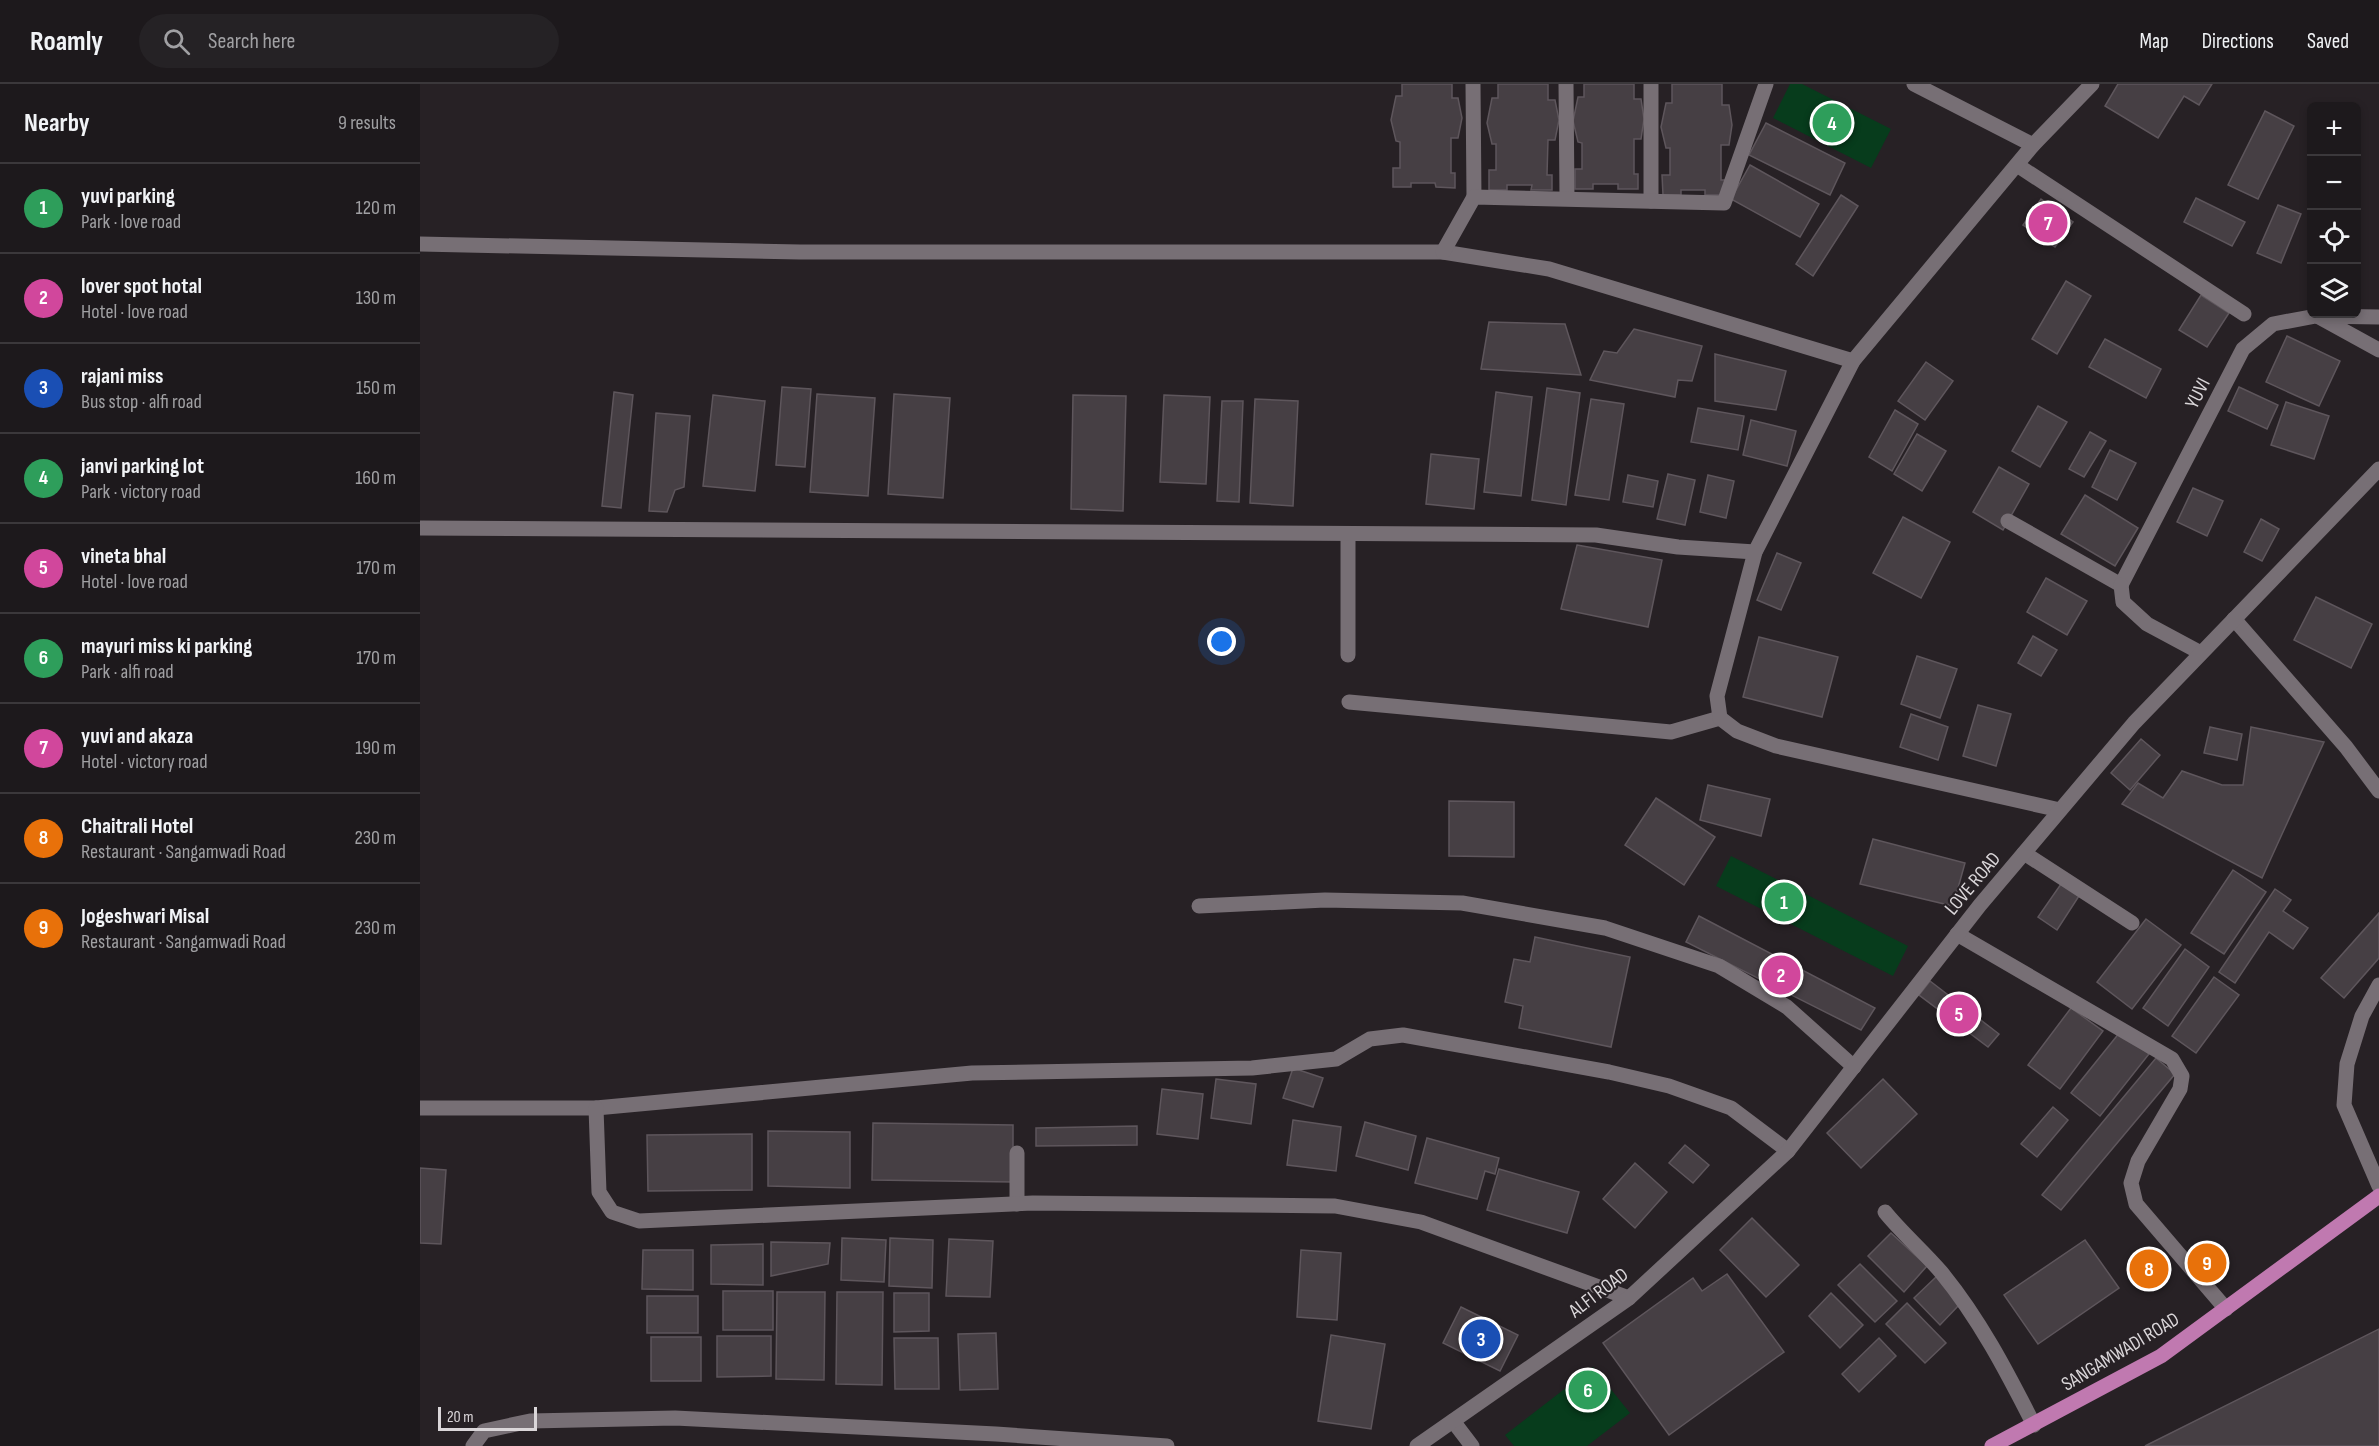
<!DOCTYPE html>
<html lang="en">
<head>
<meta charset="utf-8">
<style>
	:root { --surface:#1d191c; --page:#252225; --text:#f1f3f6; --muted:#a0a0a3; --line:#3b383b; --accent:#db2777 }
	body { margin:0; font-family:"Sofia Sans Condensed",sans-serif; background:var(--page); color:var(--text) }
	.controls { position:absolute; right:18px; top:18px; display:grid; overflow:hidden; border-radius:9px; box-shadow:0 3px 9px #0003 }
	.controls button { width:54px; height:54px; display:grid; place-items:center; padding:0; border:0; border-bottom:2px solid var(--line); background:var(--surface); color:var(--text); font:30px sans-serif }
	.scale { position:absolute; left:18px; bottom:15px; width:99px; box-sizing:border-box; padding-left:6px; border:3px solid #dad6d9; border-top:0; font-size:16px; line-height:21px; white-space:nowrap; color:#dad6d9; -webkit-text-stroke:4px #272125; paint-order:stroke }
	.you { position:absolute; left:802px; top:558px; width:21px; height:21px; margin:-15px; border:4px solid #fff; border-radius:50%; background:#1a73e8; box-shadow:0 0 0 9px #1a73e833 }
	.badge { display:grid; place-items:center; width:39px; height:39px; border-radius:50%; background:var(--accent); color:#fff; font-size:20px; font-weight:700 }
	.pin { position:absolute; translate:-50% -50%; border:3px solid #fff; box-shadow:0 2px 6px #0006 }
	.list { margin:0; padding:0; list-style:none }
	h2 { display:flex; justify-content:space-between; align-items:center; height:78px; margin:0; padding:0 24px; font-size:26px }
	h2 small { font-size:20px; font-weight:400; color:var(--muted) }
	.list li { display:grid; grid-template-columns:39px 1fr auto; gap:18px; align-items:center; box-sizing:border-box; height:90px; padding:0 24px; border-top:2px solid var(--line) }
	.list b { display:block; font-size:22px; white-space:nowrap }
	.list p { margin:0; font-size:20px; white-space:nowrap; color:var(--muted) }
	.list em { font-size:20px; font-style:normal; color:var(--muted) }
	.icon { flex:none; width:33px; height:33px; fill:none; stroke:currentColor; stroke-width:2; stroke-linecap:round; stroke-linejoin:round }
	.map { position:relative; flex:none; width:1959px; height:1362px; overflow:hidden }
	header { display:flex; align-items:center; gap:36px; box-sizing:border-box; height:84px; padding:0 30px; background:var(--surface); border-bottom:2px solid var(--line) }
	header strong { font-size:28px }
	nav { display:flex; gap:33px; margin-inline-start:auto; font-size:21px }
	.search { width:420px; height:54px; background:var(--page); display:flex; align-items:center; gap:15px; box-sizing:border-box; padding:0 21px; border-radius:33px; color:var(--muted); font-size:22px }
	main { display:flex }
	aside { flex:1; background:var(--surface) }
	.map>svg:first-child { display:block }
	.green { fill:#073c1c }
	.building { fill:#463f44; stroke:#5e565c; stroke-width:1.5 }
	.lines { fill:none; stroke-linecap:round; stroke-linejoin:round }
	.service { stroke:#776f75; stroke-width:15 }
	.minor { stroke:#776f75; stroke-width:15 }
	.primary { stroke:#c079b0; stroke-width:15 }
	.labels { text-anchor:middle; stroke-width:4.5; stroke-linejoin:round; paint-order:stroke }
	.street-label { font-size:20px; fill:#dad6d9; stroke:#272125 }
</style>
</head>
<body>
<header>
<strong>Roamly</strong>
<div class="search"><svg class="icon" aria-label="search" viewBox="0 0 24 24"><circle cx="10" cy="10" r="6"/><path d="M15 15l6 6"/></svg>Search here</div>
<nav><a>Map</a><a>Directions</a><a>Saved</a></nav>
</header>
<main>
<aside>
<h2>Nearby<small>9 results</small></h2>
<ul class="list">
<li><span class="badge" style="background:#2e9e5b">1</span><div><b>yuvi parking</b><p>Park · love road</p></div><em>120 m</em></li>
<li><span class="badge" style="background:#d1479c">2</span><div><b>lover spot hotal</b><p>Hotel · love road</p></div><em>130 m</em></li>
<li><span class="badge" style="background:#1a4fb4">3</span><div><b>rajani miss</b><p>Bus stop · alfi road</p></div><em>150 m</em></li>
<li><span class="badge" style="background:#2e9e5b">4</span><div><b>janvi parking lot</b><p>Park · victory road</p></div><em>160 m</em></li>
<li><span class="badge" style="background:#d1479c">5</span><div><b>vineta bhal</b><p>Hotel · love road</p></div><em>170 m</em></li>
<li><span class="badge" style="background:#2e9e5b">6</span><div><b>mayuri miss ki parking</b><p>Park · alfi road</p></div><em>170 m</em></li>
<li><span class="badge" style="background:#d1479c">7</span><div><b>yuvi and akaza</b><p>Hotel · victory road</p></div><em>190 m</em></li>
<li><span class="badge" style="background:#e8710a">8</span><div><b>Chaitrali Hotel</b><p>Restaurant · Sangamwadi Road</p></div><em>230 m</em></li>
<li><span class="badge" style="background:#e8710a">9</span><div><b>Jogeshwari Misal</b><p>Restaurant · Sangamwadi Road</p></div><em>230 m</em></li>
</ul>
</aside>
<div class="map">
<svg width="1959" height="1362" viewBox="0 0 1959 1362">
	<rect width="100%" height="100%" fill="#272125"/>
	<g class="green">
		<path d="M1370,0H1382L1471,45L1451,84L1353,34Z"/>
		<path d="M1311,772L1488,862L1473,892L1296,802Z"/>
		<path d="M1173,1283L1210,1329L1167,1362H1094L1085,1351Z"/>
	</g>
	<g class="building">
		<path d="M982,0H1032V14H1038L1042,34L1038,54H1031V89H1035V104L1016,103L1015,99H991V103H973V84H980V58L976,57L971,36L976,12H982Z"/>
		<path d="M1078,0H1128V16H1135L1139,36L1135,56H1128L1127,91H1132V106H1111L1112,101H1087V106H1069V86H1076V60H1072L1067,39L1072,14H1078Z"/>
		<path d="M1164,0H1214V15H1221L1224,35L1221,55H1214V90H1218V105H1198V100H1173V105H1155V85H1162V59L1158,58L1153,37L1158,13H1164Z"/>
		<path d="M1252,0H1302V21H1309L1312,41L1309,61H1301V96H1305V111H1285V106H1261V111H1243L1242,91H1250V64H1246L1241,43L1246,19H1252Z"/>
		<path d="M1698,0H1792L1779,21L1764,12L1738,54L1685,22Z"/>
		<path d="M1845,27L1874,42L1838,115L1808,101Z"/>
		<path d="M1346,39L1425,79L1410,111L1329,71Z"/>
		<path d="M1330,81L1399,120L1380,153L1311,115Z"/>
		<path d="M1421,111L1438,122L1393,192L1376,180Z"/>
		<path d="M1776,114L1825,138L1812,162L1764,138Z"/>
		<path d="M1621,115L1653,138L1635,163L1603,141Z"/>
		<path d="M1858,121L1881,130L1861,179L1837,169Z"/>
		<path d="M1646,197L1671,212L1637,270L1612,255Z"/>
		<path d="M1781,211L1809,229L1787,263L1759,246Z"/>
		<path d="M1069,238L1145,240L1161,291L1061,285Z"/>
		<path d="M1214,245L1282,262L1272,297L1258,296L1255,313L1170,296L1184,267L1197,269Z"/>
		<path d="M1867,252L1920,277L1899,322L1846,298Z"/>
		<path d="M1685,255L1741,285L1726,314L1669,283Z"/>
		<path d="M1295,270L1366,287L1356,326L1295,317Z"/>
		<path d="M1506,278L1533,297L1505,336L1478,317Z"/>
		<path d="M362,303L391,305L385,383L356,381Z"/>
		<path d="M1819,303L1858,321L1847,345L1808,327Z"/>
		<path d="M1127,304L1160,309L1146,421L1112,416Z"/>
		<path d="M194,308L213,311L201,424L182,422Z"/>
		<path d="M1076,308L1112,313L1101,412L1064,408Z"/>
		<path d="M397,310L455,314L448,412L390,408Z"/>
		<path d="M474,310L530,314L523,414L468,410Z"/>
		<path d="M293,311L345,317L335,407L283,402Z"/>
		<path d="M653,311L706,312L703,427L651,425Z"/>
		<path d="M744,311L790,313L786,400L740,398Z"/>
		<path d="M835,315L878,317L873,422L830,419Z"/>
		<path d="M1171,315L1204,320L1189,416L1155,411Z"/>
		<path d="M802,317H823L819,418L797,417Z"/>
		<path d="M1866,318L1909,332L1894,375L1851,361Z"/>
		<path d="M1618,322L1647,338L1620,383L1592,367Z"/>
		<path d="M1278,324L1324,332L1318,366L1271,358Z"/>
		<path d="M1475,326L1498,340L1472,387L1449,373Z"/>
		<path d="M236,329L270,332L264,403L255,406L247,428L229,427Z"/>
		<path d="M1331,336L1376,347L1367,382L1323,371Z"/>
		<path d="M1670,348L1686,357L1664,393L1649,385Z"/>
		<path d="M1497,350L1526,367L1502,407L1474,390Z"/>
		<path d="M1690,366L1716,379L1697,416L1672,403Z"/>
		<path d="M1011,370L1059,375L1054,425L1006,420Z"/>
		<path d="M1579,383L1609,400L1583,446L1553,428Z"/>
		<path d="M1248,390L1275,396L1265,441L1237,435Z"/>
		<path d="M1208,391L1238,397L1233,423L1203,418Z"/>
		<path d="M1288,391L1314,397L1306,434L1280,428Z"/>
		<path d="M1773,404L1803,417L1787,452L1757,438Z"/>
		<path d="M1665,411L1718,444L1695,482L1641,450Z"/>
		<path d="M1483,433L1530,458L1501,514L1453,489Z"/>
		<path d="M1841,435L1859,445L1842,477L1824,468Z"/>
		<path d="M1157,461L1242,476L1228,543L1141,525Z"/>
		<path d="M1357,469L1381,479L1361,526L1337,516Z"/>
		<path d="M1626,494L1667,517L1647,551L1607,528Z"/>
		<path d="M1896,513L1952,540L1931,584L1874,556Z"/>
		<path d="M1613,552L1637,566L1621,592L1598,579Z"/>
		<path d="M1339,553L1418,573L1402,633L1323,613Z"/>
		<path d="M1497,572L1537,585L1520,634L1481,620Z"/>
		<path d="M1558,621L1591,630L1576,682L1543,672Z"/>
		<path d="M1491,630L1528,643L1518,676L1480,663Z"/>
		<path d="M1790,643L1822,650L1817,676L1784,669Z"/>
		<path d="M1831,643L1904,658L1842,794L1702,720L1718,699L1743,714L1762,687L1802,701H1823Z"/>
		<path d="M1721,655L1740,671L1710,706L1691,689Z"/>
		<path d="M1288,701L1350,715L1341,752L1280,736Z"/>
		<path d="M1236,714L1295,753L1264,801L1205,761Z"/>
		<path d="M1029,717L1094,718V773L1029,772Z"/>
		<path d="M1453,755L1545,779L1533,822L1440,800Z"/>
		<path d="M1813,786L1846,808L1804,870L1771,849Z"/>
		<path d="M1641,800L1659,812L1637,846L1618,833Z"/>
		<path d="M1855,805L1871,816L1863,827L1888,844L1873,865L1849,848L1815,899L1799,888Z"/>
		<path d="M1959,829V874L1924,914L1901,894Z"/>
		<path d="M1279,832L1455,924L1441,946L1266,858Z"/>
		<path d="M1726,835L1761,861L1712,925L1677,898Z"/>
		<path d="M1115,853L1210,873L1191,963L1099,944L1103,922L1085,918L1094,875L1110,878Z"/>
		<path d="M1765,865L1789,883L1748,942L1723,924Z"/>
		<path d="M1794,893L1819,911L1776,969L1752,952Z"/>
		<path d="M1510,897L1579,950L1568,963L1499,911Z"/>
		<path d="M1651,924L1683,947L1640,1005L1608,981Z"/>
		<path d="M1700,948L1729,970L1680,1032L1651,1009Z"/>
		<path d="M1736,974L1755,990L1641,1126L1622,1111Z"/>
		<path d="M873,984L903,994L893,1023L863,1014Z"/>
		<path d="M796,995L836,1000L831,1040L791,1034Z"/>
		<path d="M1463,995L1497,1030L1441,1084L1407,1049Z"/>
		<path d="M742,1005L783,1010L778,1055L737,1050Z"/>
		<path d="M1633,1023L1648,1036L1617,1073L1601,1060Z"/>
		<path d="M873,1036L921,1043L916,1087L867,1081Z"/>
		<path d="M945,1038L996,1052L988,1086L936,1072Z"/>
		<path d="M453,1039L593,1041V1098L452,1096Z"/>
		<path d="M717,1042V1061L616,1062V1044Z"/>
		<path d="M348,1047L430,1048V1104L348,1102Z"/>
		<path d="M332,1050V1106L228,1107L227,1051Z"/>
		<path d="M1007,1054L1079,1074L1075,1090L1065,1087L1057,1115L995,1099Z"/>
		<path d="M1265,1061L1289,1081L1273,1099L1249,1079Z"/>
		<path d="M1215,1079L1247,1108L1215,1144L1183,1115Z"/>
		<path d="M0,1084L26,1086L21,1160L0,1159Z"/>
		<path d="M1079,1085L1159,1108L1147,1149L1067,1126Z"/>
		<path d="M1332,1134L1379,1181L1346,1213L1300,1166Z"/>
		<path d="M1471,1149L1507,1182L1484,1208L1448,1172Z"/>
		<path d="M422,1154L466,1156L464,1198L421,1196Z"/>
		<path d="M470,1154L513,1156L512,1204L469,1202Z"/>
		<path d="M529,1155L573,1157L570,1213L526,1212Z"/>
		<path d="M1665,1156L1699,1204L1618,1260L1584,1211Z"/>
		<path d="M351,1158L410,1159L408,1180L351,1192Z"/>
		<path d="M343,1160V1201L291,1200V1161Z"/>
		<path d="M223,1166H273V1206L222,1205Z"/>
		<path d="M881,1166L921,1169L917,1236L877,1233Z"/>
		<path d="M1440,1180L1477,1217L1455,1238L1418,1201Z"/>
		<path d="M1307,1190L1364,1268L1249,1351L1183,1259L1273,1194L1282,1207Z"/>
		<path d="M1517,1192L1540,1220L1520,1241L1494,1214Z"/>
		<rect x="303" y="1207" width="50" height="39"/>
		<path d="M357,1208H405L404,1296L356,1295Z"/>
		<path d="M417,1208H463L462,1301L416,1300Z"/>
		<path d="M474,1209H509V1247L474,1248Z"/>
		<path d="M1411,1209L1443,1241L1420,1264L1389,1232Z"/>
		<rect x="227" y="1212" width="51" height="37"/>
		<path d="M1487,1219L1526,1259L1505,1279L1466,1240Z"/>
		<path d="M1041,1223L1098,1251L1080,1287L1023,1259Z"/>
		<path d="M1959,1245V1362H1725Z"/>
		<path d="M576,1249L578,1305L540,1306L538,1250Z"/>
		<path d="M911,1251L965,1260L951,1345L898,1337Z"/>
		<path d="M297,1252H351V1292L297,1293Z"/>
		<rect x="231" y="1253" width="50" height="44"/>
		<path d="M474,1254H518L519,1305H475Z"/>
		<path d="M1459,1254L1476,1272L1439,1308L1422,1290Z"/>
	</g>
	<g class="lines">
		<g class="service">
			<path d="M928,571V450"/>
			<path d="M929,618L1251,648L1300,634"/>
			<path d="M597,1120V1069"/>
			<path d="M1033,1337L1052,1362"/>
		</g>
		<g class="minor">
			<path d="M1053,0L1054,113"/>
			<path d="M1146,0L1147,114"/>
			<path d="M1494,0L1613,61"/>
			<path d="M1597,81L1824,230"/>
			<path d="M1231,117V0"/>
			<path d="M0,160L380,168H1023L1129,185L1433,277"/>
			<path d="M1023,168L1054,113L1304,119L1346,0"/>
			<path d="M1899,233L1959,266"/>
			<path d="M1588,437L1701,501"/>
			<path d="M0,444L1176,451L1258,463L1335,468"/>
			<path d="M1701,501L1823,265L1853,240L1896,232L1959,233"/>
			<path d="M1701,501L1703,518L1727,540L1781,569"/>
			<path d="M1814,535L1926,663L1959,707"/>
			<path d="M1640,726L1356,662L1317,647L1300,634L1297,612L1335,468L1433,277L1613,61L1672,0"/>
			<path d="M1604,769L1712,839"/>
			<path d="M779,822L905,816L1042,819L1185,844L1299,882L1367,923L1434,983"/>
			<path d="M1537,850L1752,975L1762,992L1760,1005L1718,1077L1711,1099L1716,1120L1806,1225"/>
			<path d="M1959,901L1942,932L1927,980L1924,1021L1959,1102"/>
			<path d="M0,1024H176L552,989L832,984L916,975L950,955L983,951L1189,988L1249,1002L1311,1024L1368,1067"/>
			<path d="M176,1024L179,1108L192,1128L219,1137L613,1119L915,1122L1001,1138L1209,1214"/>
			<path d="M1465,1128C1482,1149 1503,1167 1521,1188C1559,1234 1587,1288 1614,1341"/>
			<path d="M53,1362L64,1347L110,1337L255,1334L576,1350L747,1362"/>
			<path d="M997,1362L1209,1214L1368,1067L1560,821L1714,639L1959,385"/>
		</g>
		<path class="primary" d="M1572,1362L1741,1272L1959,1112"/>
	</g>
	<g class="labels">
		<g class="street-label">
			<text transform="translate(1777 309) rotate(-63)" y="7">YUVI</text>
			<text transform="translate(1552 799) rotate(-50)" y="7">LOVE ROAD</text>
			<text transform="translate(1178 1208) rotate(-37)" y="7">ALFI ROAD</text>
			<text transform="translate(1700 1267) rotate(-31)" y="7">SANGAMWADI ROAD</text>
		</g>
	</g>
</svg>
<div class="controls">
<button>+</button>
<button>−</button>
<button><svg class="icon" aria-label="locate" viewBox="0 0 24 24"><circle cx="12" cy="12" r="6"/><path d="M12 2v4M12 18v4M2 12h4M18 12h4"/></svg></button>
<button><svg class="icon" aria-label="layers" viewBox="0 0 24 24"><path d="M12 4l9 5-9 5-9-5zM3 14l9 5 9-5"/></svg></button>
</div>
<div class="scale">20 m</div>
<div class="you"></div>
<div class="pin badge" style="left:1364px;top:818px;background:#2e9e5b">1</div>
<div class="pin badge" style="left:1361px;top:891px;background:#d1479c">2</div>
<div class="pin badge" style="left:1061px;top:1255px;background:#1a4fb4">3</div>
<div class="pin badge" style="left:1412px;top:39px;background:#2e9e5b">4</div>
<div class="pin badge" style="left:1539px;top:930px;background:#d1479c">5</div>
<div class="pin badge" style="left:1168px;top:1306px;background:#2e9e5b">6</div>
<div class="pin badge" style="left:1628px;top:139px;background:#d1479c">7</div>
<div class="pin badge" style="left:1729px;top:1185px;background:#e8710a">8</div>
<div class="pin badge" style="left:1787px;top:1179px;background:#e8710a">9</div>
</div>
</main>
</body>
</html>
